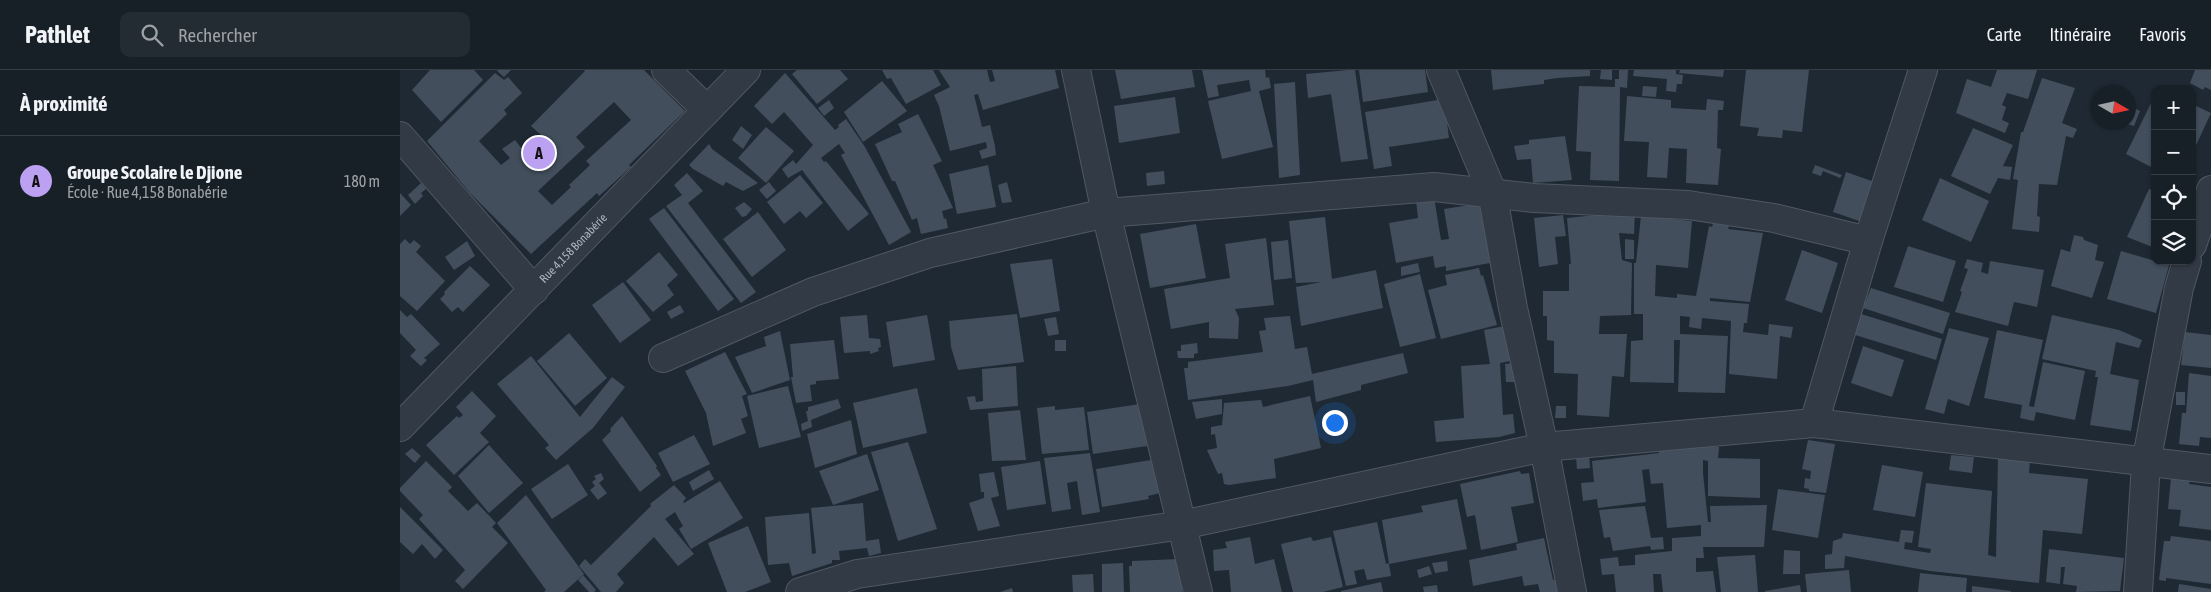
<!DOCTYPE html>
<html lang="fr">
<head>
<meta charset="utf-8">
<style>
	:root { --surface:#171f27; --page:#242c33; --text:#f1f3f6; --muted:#9ea2a7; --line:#363d44; --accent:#bca0f2 }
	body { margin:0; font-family:"Asap Condensed",sans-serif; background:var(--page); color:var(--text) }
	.controls { position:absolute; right:15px; top:15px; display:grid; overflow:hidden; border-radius:10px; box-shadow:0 1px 4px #0004 }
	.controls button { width:45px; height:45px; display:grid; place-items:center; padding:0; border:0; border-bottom:1px solid var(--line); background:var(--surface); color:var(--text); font:25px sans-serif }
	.compass { position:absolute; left:1691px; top:15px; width:45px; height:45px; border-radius:50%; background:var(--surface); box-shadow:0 1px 4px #0004; rotate:99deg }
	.you { position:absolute; left:934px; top:352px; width:18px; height:18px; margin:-12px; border:4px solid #fff; border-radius:50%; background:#1a73e8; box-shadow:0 0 0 8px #1a73e833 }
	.badge { display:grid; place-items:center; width:32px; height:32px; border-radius:50%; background:var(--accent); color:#111; font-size:16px; font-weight:700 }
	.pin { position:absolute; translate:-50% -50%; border:2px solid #fff; box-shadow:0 1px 5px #0006 }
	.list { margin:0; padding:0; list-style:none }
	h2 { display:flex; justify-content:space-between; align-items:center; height:65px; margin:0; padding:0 20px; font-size:21px }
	h2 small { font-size:16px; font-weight:400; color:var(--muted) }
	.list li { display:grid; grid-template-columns:32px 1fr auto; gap:15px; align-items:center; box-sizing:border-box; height:90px; padding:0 20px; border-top:1px solid var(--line) }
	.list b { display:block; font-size:19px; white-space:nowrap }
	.list p { margin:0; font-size:16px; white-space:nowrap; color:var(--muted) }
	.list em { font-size:16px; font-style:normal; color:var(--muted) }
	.icon { flex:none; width:28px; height:28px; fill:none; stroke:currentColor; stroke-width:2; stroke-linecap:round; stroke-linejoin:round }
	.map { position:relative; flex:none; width:1811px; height:522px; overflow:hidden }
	header { display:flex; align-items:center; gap:30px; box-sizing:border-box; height:70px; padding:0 25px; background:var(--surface); border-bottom:1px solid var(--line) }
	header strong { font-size:24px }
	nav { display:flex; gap:28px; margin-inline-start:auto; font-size:18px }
	.search { width:350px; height:45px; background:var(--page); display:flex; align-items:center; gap:12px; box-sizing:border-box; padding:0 18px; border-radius:10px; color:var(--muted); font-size:19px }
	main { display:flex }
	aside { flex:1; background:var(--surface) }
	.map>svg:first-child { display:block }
	.building { fill:#424e5c; fill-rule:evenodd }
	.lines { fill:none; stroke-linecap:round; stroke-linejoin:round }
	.minor-casing { stroke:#4f5863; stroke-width:30 }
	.minor { stroke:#323a45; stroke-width:28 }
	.labels { text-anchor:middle; stroke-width:5; stroke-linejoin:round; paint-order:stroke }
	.street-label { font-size:12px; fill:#abb5c2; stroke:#182029 }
</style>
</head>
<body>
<header>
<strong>Pathlet</strong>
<div class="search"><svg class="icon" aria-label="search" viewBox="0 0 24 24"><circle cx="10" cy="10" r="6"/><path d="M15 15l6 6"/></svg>Rechercher</div>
<nav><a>Carte</a><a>Itinéraire</a><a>Favoris</a></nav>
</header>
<main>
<aside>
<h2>À proximité<small></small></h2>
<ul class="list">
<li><span class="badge">A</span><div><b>Groupe Scolaire le Djione</b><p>École · Rue 4,158 Bonabérie</p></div><em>180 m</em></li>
</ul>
</aside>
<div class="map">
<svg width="1811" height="522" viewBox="0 0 1811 522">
	<rect width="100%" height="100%" fill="#1f2934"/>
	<g class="building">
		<path d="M30,0H74L83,10L41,52L12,20Z"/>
		<path d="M98,0H111L104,7L97,1Z"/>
		<path d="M184,0H244L285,41L229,95L231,97L199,126L197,123L131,184L70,123L27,71L95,3L104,10L108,7L122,23L104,40L107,44L79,71L101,95L110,88L102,79L115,70L123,80L141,65L131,56L185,1ZM214,32L231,50L186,91L190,95L169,115L171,117L152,135L138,121L185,77L176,67Z"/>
		<path d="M397,0H440L448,9L417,34L392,4Z"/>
		<path d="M482,0H533L541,15L506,34L491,8L487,9Z"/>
		<path d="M539,0H587L590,12L595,11L592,0H655L659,18L583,40L578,24L574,25L582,57L590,55L595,76L596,85L582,89L579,81L587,78L586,72L550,81L539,36L534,25L550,17Z"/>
		<path d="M715,0H792L795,17L721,29Z"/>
		<path d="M802,0H865L866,8L869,7L871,18L859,21L873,77L822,89L808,31L851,21L849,10L817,15L819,26L808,28Z"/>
		<path d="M948,0H955L968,89L941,92L931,24L908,28L906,4Z"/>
		<path d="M959,0H1025L1028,22L963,32Z"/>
		<path d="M1091,0H1190V6L1157,8L1144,10V14L1093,20Z"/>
		<path d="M1201,0H1212V10L1200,9Z"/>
		<path d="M1219,0H1228L1227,18L1220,17L1219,111L1190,110L1191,82L1176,81L1179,16L1215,17V9H1219Z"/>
		<path d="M1234,0H1276V4L1283,5L1282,14H1277L1276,22L1266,21L1267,9L1233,6Z"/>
		<path d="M1280,0H1324L1323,7L1279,3Z"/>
		<path d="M1346,0H1409L1402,62L1383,60L1382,68L1357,66L1359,58L1340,56Z"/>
		<path d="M1597,0H1637L1628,29L1607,23L1602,35L1606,37L1602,50L1609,53L1605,63L1556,43L1567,9L1591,17Z"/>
		<path d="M1795,0H1811V20L1805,17L1803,20L1790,13Z"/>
		<path d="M385,3L435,60L439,57L438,55L446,49L465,77L511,162L489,175L441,85L445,83L439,74L421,88L424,92L426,91L469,144L448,161L402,100L388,108L382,99L393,90L396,94L413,75L384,42L372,54L354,36Z"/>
		<path d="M1642,8L1675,18L1662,53L1677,59L1673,68L1666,66L1657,115L1639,114L1637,146L1640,147L1639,162L1612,159L1618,110L1613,109L1621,62H1623Z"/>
		<path d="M482,11L507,41L463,72L444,42Z"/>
		<path d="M895,12L900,105L879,108L874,14Z"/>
		<path d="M1243,16L1257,17L1256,27L1242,26Z"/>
		<path d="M1755,25V99L1726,84Z"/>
		<path d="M1227,26L1271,30V38L1306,40L1307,29L1324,31L1323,40H1318L1317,78L1321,79L1318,115L1286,113L1287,79L1269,78L1267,108L1247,107L1249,72L1224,71Z"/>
		<path d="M775,27L780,63L719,73L714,36Z"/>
		<path d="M1044,29L1049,68L989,77L992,96L974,99L965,42Z"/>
		<path d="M429,30L434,38L424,46L418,38Z"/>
		<path d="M1792,34L1811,43L1792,84Z"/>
		<path d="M1732,37L1740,41L1734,56L1728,54V45Z"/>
		<path d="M518,44L542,91L533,95L553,138L542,141L544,149L546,148L548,158L521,164L517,148L512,150L495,111H492L475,74L502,62L498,54Z"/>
		<path d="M341,56L352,65L343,79L332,70Z"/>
		<path d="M366,57L394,81L366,113L338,88Z"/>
		<path d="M1573,58L1613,75L1603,96L1612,97L1610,110L1598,108L1590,124L1551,106Z"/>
		<path d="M1165,66L1172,110L1133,113L1131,89L1117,90L1114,76L1129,74V70Z"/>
		<path d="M309,74L312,79L358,113L343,121L326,112L323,116L293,99L289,95Z"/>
		<path d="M588,95L596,137L557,144L549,104Z"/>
		<path d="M1415,95L1442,105L1440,108L1423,101L1421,106L1412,103Z"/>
		<path d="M764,101L765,114L747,116L746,103Z"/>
		<path d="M1446,102L1486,116L1471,155L1433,142Z"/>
		<path d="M287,103L303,121L288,133L356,222L341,233L266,136L282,125L274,115Z"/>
		<path d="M400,105L423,133L406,148L400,141L384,154L367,132Z"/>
		<path d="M1540,108L1589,131L1571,172L1522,150Z"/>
		<path d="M369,112L376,121L367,129L359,120Z"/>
		<path d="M607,112L612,132L602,133L598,115Z"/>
		<path d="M21,113L26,119L21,123L23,126L15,134L8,125Z"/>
		<path d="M1749,119L1755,121V178L1727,167Z"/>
		<path d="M0,123L11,135L0,146Z"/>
		<path d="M1034,127L1041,170L1049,169L1044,139L1089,132L1095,178H1088L1090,193L1046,201V196L1035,198L1033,186L996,193L989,153L1018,148L1016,130Z"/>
		<path d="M344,132L352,139L346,146L342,147L335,138Z"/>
		<path d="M264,138L334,229L318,241L249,149Z"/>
		<path d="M1235,141L1234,164L1219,163L1222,190L1232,193L1231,245L1200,246L1199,264H1227L1224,307L1212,306L1209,347L1177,345L1178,304L1154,303V271L1147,270V246H1143V221H1169V194H1171L1167,148Z"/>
		<path d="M358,142L386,180L352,207L323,169Z"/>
		<path d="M1316,142L1342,149L1339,157L1329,156L1328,159L1363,163L1350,232L1310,228V231L1349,234L1347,253H1344L1343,262L1368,265L1369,254L1393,257L1391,268L1380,266L1377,309L1329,304L1331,251L1302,248L1301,259L1289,257L1290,247L1280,246V264L1328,266L1325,323L1278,322L1280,270H1274V313L1230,312L1231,271L1243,270V244H1234V193H1236L1241,146L1292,151L1288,198L1256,195L1255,226L1277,228V224L1296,226L1309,156L1312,157Z"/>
		<path d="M1163,145L1166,166L1155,167L1158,194L1139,197L1134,148Z"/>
		<path d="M925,147L932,209L976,200L983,238L901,256L896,217L921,212L896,213L889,151Z"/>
		<path d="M796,154L806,208L750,218L740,164Z"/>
		<path d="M1674,165L1683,167L1684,170L1698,175L1695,190L1704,192L1692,228L1651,216L1661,179L1670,182Z"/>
		<path d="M866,168L874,235L835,239L839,248L838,269L809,268V252L771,259L764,219L830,208L825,174Z"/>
		<path d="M5,169L10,174L14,170L21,176L16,182L45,211L17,241L0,226V174Z"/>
		<path d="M1225,169L1234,170V189H1225Z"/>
		<path d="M888,170L892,208L874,210L871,172Z"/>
		<path d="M67,171L75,186L54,200L45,187Z"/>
		<path d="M1508,176L1556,191L1543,232L1494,217Z"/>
		<path d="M1402,180L1438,193L1422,243L1385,230Z"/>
		<path d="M1721,181L1769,195L1756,243L1707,229Z"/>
		<path d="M259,182L278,205L267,215L274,225L253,242L226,211Z"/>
		<path d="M652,189L660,241L620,248L610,194Z"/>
		<path d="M1567,189L1583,193L1581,202L1588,204L1590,191L1644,200L1637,237L1614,232L1608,256L1555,242L1562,222L1560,221L1568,199L1564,198Z"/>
		<path d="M1018,193L1020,202L1001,206V197Z"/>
		<path d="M70,196L90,215L63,242L58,237L52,242L40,229L45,224L44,222Z"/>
		<path d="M1079,198L1081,206L1083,205L1097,255L1041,269L1028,220L1047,215L1045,205Z"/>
		<path d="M1020,204L1036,268L1000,277L984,214Z"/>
		<path d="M223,212L251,250L220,273L192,235Z"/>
		<path d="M1471,218L1550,243L1543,264L1463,238Z"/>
		<path d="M280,235L284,242L271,249L267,242Z"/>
		<path d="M0,240L7,247L11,244L40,274L24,288L27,290L21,296L10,286L16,280L0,263Z"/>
		<path d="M617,244L624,292L558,300L551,277L549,251Z"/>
		<path d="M1461,244L1542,269L1536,290L1452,264Z"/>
		<path d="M467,245L469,268L480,269L481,277L478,278L479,281L470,284V281L444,283L440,247Z"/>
		<path d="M527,245L535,290L493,297L486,252Z"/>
		<path d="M1652,245L1719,260L1742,270L1739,278L1716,272L1710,304L1739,310L1731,361L1690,355L1698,307H1695L1696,301L1642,289Z"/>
		<path d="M890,246L895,279L907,277L912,304L1003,283L1008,303L961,315V320L916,332L913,310L888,316L788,330L784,298H788V292L863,282L859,261L866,260L864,248Z"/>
		<path d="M656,247L659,264L648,266L644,249Z"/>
		<path d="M1105,256L1110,291L1100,293L1103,345L1113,344L1115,363L1099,367L1036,372L1034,351L1064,348L1061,296L1090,294L1084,260Z"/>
		<path d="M1549,258L1589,268L1569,336L1548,329L1544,344L1525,339Z"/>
		<path d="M1597,260L1643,270L1629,336L1634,337L1643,292L1685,301L1675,350L1636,342L1634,351L1620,348L1622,335L1584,328Z"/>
		<path d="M380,261L390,310L352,323L335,287L366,276L364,267Z"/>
		<path d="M1785,262L1811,265V298L1781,295Z"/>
		<path d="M169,263L207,308L175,336L137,291Z"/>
		<path d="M434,270L439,309L416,311V314L410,315L412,331L396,333L391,307H393L390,274Z"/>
		<rect x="655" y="270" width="11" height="11"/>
		<path d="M797,273L798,283L794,284V288H778L777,281H781V275Z"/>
		<path d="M1463,276L1504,290L1492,327L1451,313Z"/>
		<path d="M325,282L347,324L342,326L348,346L341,349L346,363L313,376L306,343L285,301Z"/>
		<path d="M131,286L180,347L212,307L225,317L193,358L156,390L145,378L149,375L97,314Z"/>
		<path d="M1115,293V312H1106L1105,294Z"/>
		<path d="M616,296L618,336L570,340L567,327L575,326L576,332L583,331L582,299Z"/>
		<path d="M1789,303L1811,306V368L1800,367L1799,376L1779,374L1782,343H1786Z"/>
		<path d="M388,316L401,367L359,378L347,326Z"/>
		<path d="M517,318L527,363L463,378L453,333Z"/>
		<path d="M72,321L96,346L80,363L89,372L54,405L26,375L57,346L59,348L63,345L56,337Z"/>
		<rect x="1776" y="322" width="9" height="13"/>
		<path d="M910,326L921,378L874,389L876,408L829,415L824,414L822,403L818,404L807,380L817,378L815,364L811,365V357L822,355L824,333L861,330L863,337Z"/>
		<path d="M438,329L441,338L411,350L412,357L402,361L401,354L408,351L406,341H408V337Z"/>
		<path d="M822,329V344L796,349L792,332Z"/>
		<path d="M740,334L747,376L693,384L687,342Z"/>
		<path d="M655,336V340L684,337L689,380L642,384L637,338Z"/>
		<path d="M1156,336H1166V348H1155Z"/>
		<path d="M620,340L626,390L592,391L588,343Z"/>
		<path d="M222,346L257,396L256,398L261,405L240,422L202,370L211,361L210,359Z"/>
		<path d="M451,350L457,384L415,398L407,364Z"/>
		<path d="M294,365L310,394L273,412L258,383Z"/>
		<path d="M1408,370L1435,374L1426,423L1409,421V419L1404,418L1405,408L1410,409L1411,401L1402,399Z"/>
		<path d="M508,372L537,459L498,471L471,382Z"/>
		<path d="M89,375L123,413L89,443L58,406Z"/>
		<path d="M1303,377H1319L1318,388L1360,389V428L1308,426V391L1303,390V403L1308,452H1311L1310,436L1367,435L1364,477H1303L1304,488H1296V502L1313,501L1316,522H1263L1261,504H1253L1254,522H1216L1214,504L1202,505L1200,489L1218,487L1219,496L1235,495V485L1272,481V468L1301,466V455L1267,458L1263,413L1251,414L1249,399L1242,400L1246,432L1198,438L1197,429L1183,431L1181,413L1194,412L1192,391L1259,383V379Z"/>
		<path d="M12,378L21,386L15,393L5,384Z"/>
		<path d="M690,383L700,442L682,445L677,411L667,413L671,439L652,442L644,388Z"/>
		<path d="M467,384L479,420L433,435L419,401Z"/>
		<path d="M1189,385L1190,398L1177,399L1176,387Z"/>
		<path d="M1551,385L1574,387L1572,403L1549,400Z"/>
		<path d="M1598,388L1630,390L1629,403L1688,409L1682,464L1643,460L1639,513L1530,501L1445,486L1444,498L1425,499V485L1432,484L1433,471L1442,468L1443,463L1499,472L1501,460L1514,461L1512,473L1505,472L1504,479L1530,483L1531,479L1518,477L1526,413L1592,421L1588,485L1596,487Z"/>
		<path d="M757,389L764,422L748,426L749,429L702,437L696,399Z"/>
		<path d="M26,391L52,417L48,421L68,441L77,433L96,453L92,457L108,473L63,519L55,511L65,500L19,449L23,445L0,421V418Z"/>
		<path d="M640,391L646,434L607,440L601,397Z"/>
		<path d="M168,394L188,425L152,449L131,419Z"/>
		<path d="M1482,395L1523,402L1515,447L1473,440Z"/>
		<path d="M309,400L314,409L293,421L289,412Z"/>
		<path d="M1120,401L1121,404L1129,403L1134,433L1111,437L1118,472L1081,480L1075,445L1067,447L1060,414Z"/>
		<path d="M594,402L599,426L591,428L600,456L578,461L569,433L584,428V422H581L579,404Z"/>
		<path d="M201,403L204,409L199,413L207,423L198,430L190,420L195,416L192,412L196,409L194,406Z"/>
		<path d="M1771,408L1790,410L1789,414L1811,417V460L1779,456L1781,440L1768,439Z"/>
		<path d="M320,411L343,448L291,479L279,459L283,456L275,442L265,449L294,484L278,496L254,467L217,504L224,513L216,522H201L179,496L185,489L191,495L251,436L250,434L274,415L286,428L283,432L284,433Z"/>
		<path d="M1378,419L1425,425L1418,468L1372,460Z"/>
		<path d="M126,425L184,504L164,522H144L146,520L97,453Z"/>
		<path d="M1057,429L1067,479L989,494L991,506L967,510L964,499L954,501L957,514L946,516L933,461L977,452L986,494L989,493L982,450L1023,442L1021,436Z"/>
		<path d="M463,433L466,471L479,469L481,483L469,486L467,478L439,481L440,490H432V493L392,506L389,493L368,495L365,447L409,443L412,484L416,483L411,438Z"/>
		<path d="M1245,436L1251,468L1263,467L1264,479L1251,480L1250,476L1213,481L1210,467L1204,468L1199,440Z"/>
		<path d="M0,437L43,480L35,489L22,474L13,484L0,472Z"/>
		<path d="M348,456L371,512L345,522H327L308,473Z"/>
		<path d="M1771,466L1811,471V514L1766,508V511L1759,510L1764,471H1770Z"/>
		<path d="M850,467L855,494L874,489L882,522H831L829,500L814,501L813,480L827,478L825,472Z"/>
		<path d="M911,467L913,471L931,467L943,517L923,522H893L881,474Z"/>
		<path d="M1144,468L1153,510H1156L1158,522H1140L1138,514L1124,516L1122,506L1073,516L1069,490L1117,480L1116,474Z"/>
		<path d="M1649,479L1724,488L1720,521L1676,522L1677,516L1663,514L1665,497H1661L1660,514L1646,512Z"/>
		<path d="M1384,480L1400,481V504H1383Z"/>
		<path d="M1355,485L1358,522H1321L1317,487Z"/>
		<path d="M779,489L782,494V522H730L729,496H732V491Z"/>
		<path d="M1047,491L1048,501L1035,503L1032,493Z"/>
		<path d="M723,493L724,522H702V494Z"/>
		<path d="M1029,496L1032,504L1019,508L1017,500Z"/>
		<path d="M1449,500L1451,522H1407L1405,504Z"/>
		<path d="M1520,503L1567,508L1566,522H1518Z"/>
		<path d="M693,504L694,522H673L672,505Z"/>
		<path d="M183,505L196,520L194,522H189L178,510Z"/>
		<path d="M981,512L983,522H941V521Z"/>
		<path d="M1779,514L1811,519V522H1778Z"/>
		<path d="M1037,515L1038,522H1024L1023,517Z"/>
		<path d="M1400,515L1401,522H1365V521Z"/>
		<path d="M1572,516L1611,521V522H1572Z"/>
		<path d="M612,518L613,522H600Z"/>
	</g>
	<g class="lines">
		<g class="minor-casing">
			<g id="minor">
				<path d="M266,0L307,40"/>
				<path d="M676,0L706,143L798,522"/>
				<path d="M1041,0L1092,122L1113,238L1144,377L1172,522"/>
				<path d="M0,66L134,220"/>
				<path d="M1792,175L1811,120"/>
				<path d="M263,288L413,222L530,183L706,143L1034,117L1134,128L1288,135L1374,148L1468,171"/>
				<path d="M1414,353L1468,171L1523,0"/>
				<path id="s1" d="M0,357L346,0"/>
				<path d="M400,522L457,504L782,455L1144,377L1414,353L1811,399"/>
				<path d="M1738,522L1746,393L1779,218L1787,191"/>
			</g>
		</g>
		<use href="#minor" class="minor"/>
	</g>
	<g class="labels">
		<g class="street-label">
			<text dy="4" stroke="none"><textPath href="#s1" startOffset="249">Rue 4,158 Bonabérie</textPath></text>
		</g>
	</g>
</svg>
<div class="controls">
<button>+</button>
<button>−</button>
<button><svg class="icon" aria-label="locate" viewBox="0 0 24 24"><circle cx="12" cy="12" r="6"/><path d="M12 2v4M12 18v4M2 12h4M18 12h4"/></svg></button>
<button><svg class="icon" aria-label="layers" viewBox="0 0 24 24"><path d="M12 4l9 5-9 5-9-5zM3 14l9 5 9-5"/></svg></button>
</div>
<svg class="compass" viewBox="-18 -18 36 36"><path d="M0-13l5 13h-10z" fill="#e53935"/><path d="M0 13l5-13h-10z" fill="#9ea2a7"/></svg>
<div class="you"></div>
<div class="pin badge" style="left:139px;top:83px">A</div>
</div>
</main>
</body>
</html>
